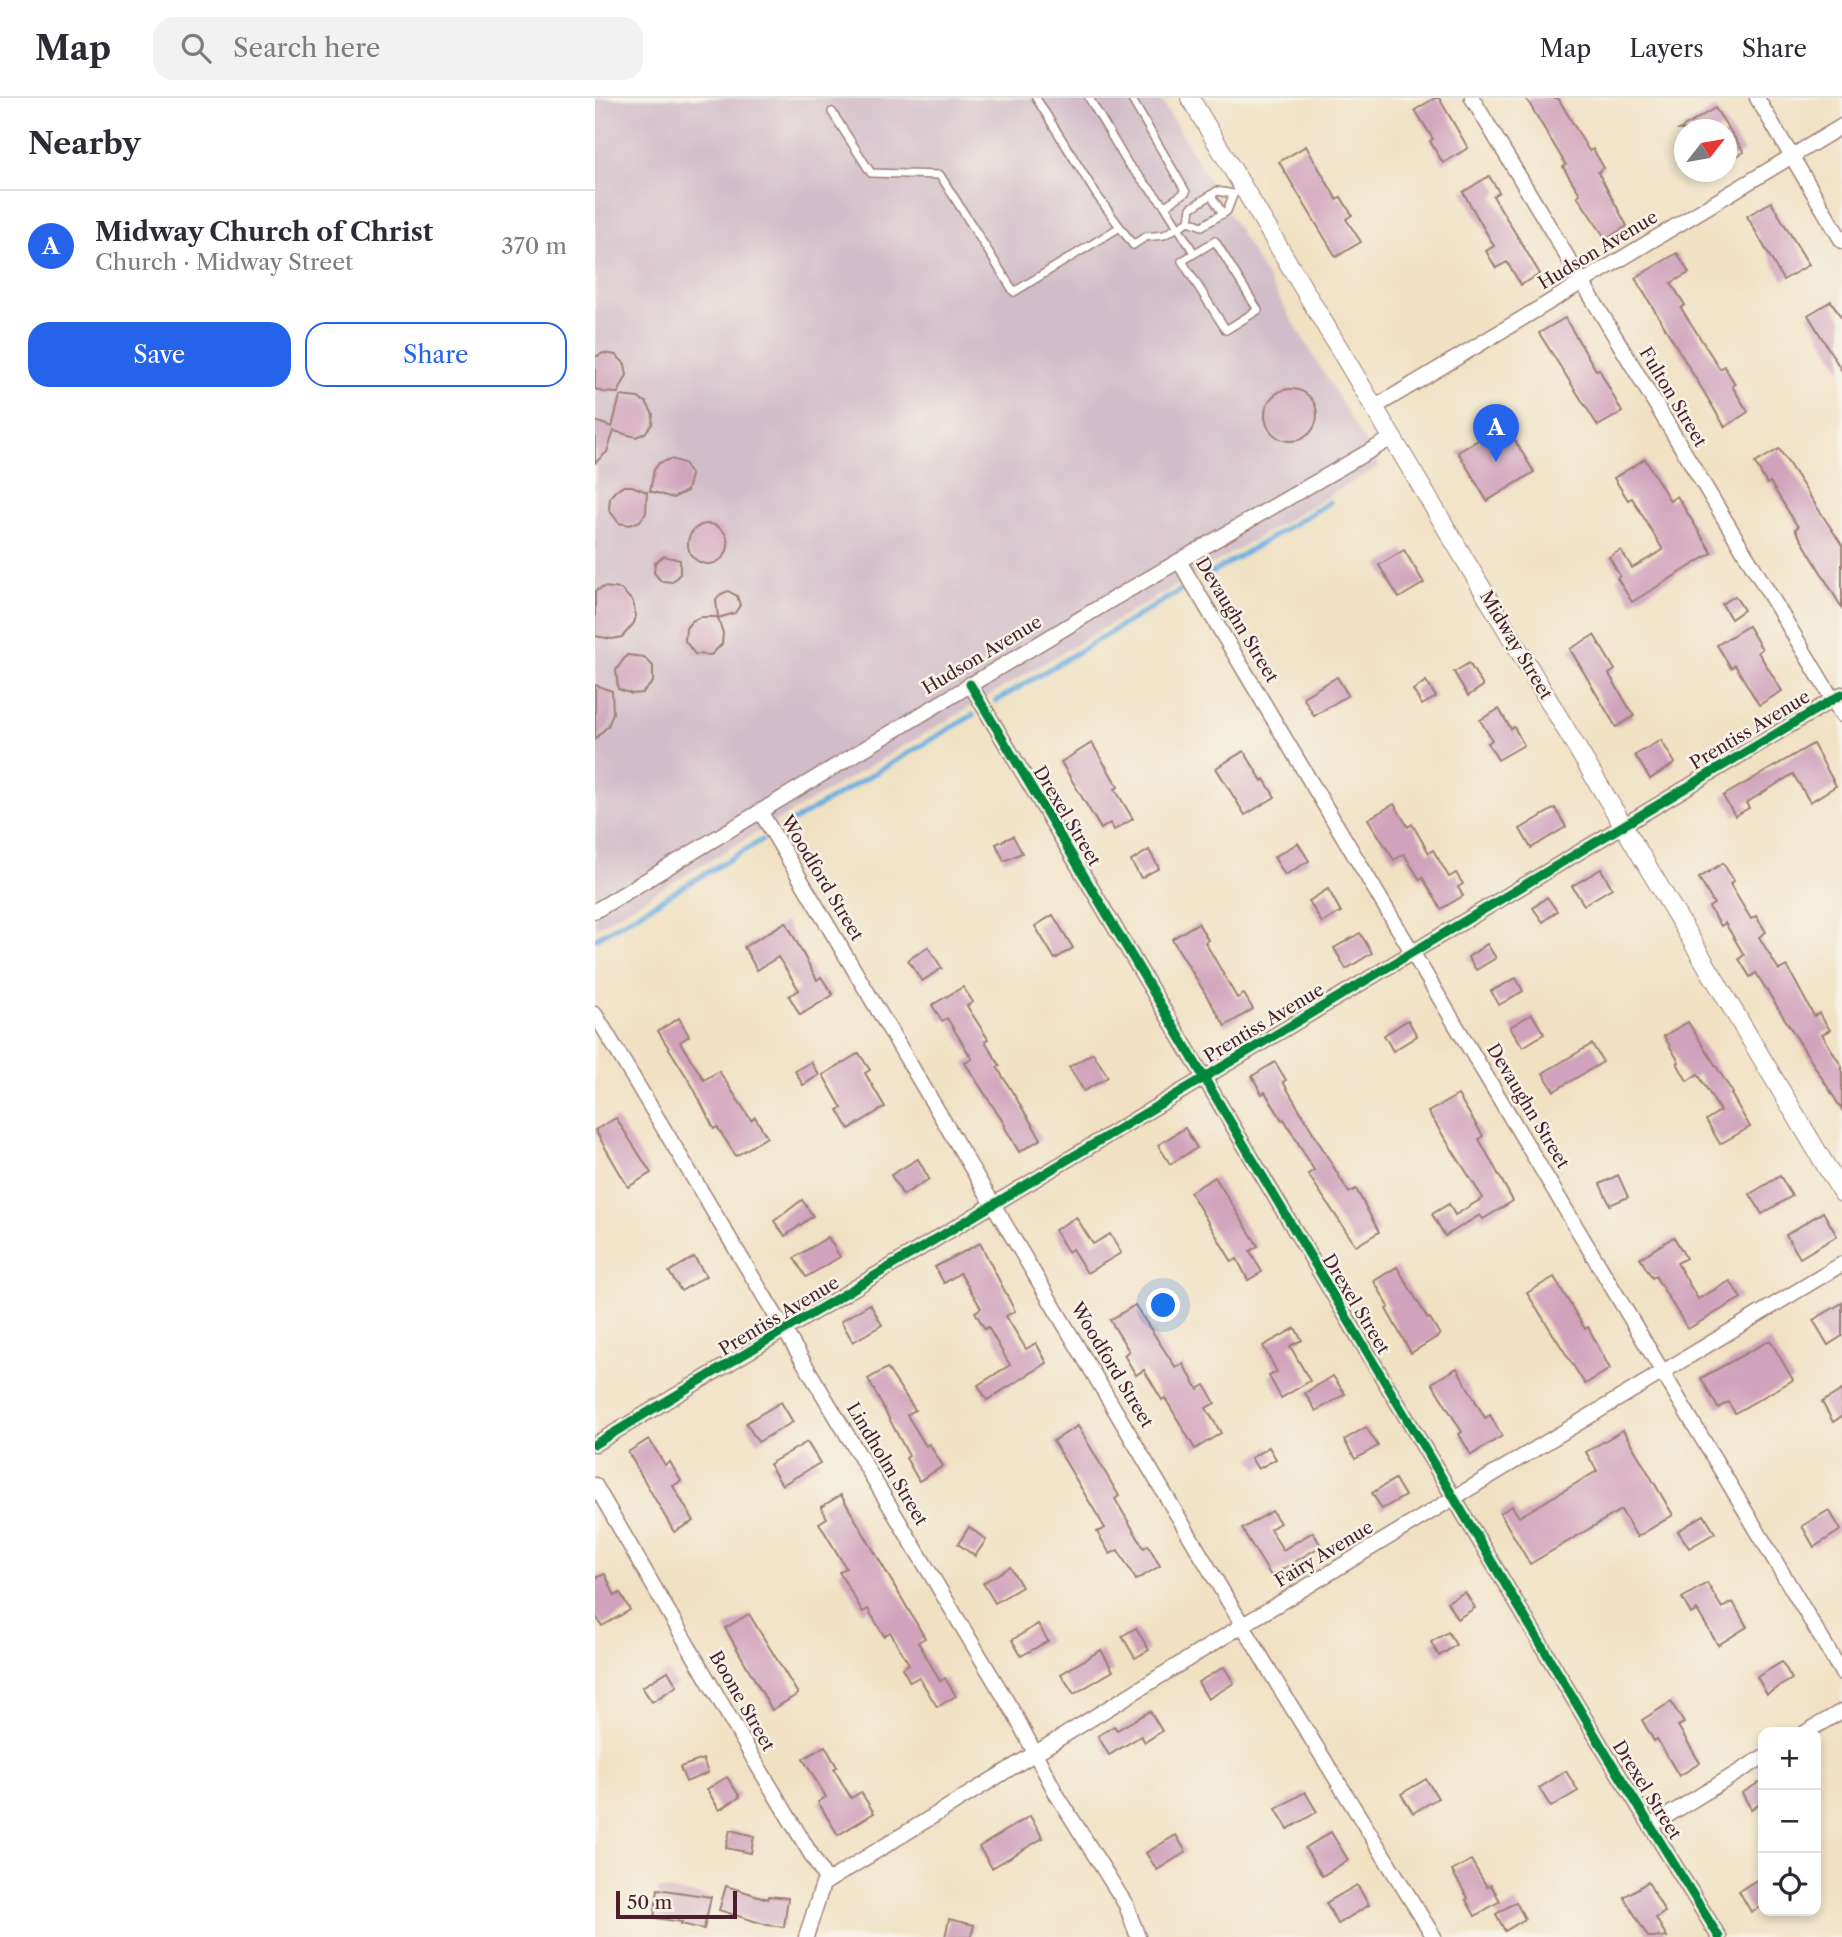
<!DOCTYPE html>
<html lang="en">
<head>
<meta charset="utf-8">
<style>
	:root { --surface:#fff; --page:#f2f2f3; --text:#2b2b33; --muted:#7c7c81; --line:#e1e1e2; --accent:#2563eb }
	body { margin:0; font-family:"Libre Caslon Text",serif; background:var(--page); color:var(--text) }
	.controls { position:absolute; right:21px; bottom:21px; display:grid; overflow:hidden; border-radius:14px; box-shadow:0 4px 10px #0003 }
	.controls button { width:63px; height:63px; display:grid; place-items:center; padding:0; border:0; border-bottom:2px solid var(--line); background:var(--surface); color:var(--text); font:35px sans-serif }
	.compass { position:absolute; left:1079px; top:21px; width:63px; height:63px; border-radius:50%; background:var(--surface); box-shadow:0 4px 10px #0003; rotate:59deg }
	.scale { position:absolute; left:21px; bottom:18px; width:121px; box-sizing:border-box; padding-left:7px; border:4px solid #4a1f2b; border-top:0; font-size:19px; line-height:24px; white-space:nowrap; color:#4a1f2b; -webkit-text-stroke:5px #f7f3e8; paint-order:stroke }
	.you { position:absolute; left:569px; top:1208px; width:24px; height:24px; margin:-18px; border:5px solid #fff; border-radius:50%; background:#1a73e8; box-shadow:0 0 0 10px #1a73e833 }
	.badge { display:grid; place-items:center; width:46px; height:46px; border-radius:50%; background:var(--accent); color:#fff; font-size:23px; font-weight:700 }
	.pin { position:absolute; translate:-50% -58px; filter:drop-shadow(0 2px 4px #0008) }
	.pin::after { content:''; position:absolute; top:37px; width:24px; height:21px; background:inherit; clip-path:polygon(0 0,100% 0,50% 100%) }
	.list { margin:0; padding:0; list-style:none }
	h2 { display:flex; justify-content:space-between; align-items:center; height:91px; margin:0; padding:0 28px; font-size:30px }
	h2 small { font-size:23px; font-weight:400; color:var(--muted) }
	.list li { display:grid; grid-template-columns:46px 1fr auto; gap:21px; align-items:center; box-sizing:border-box; height:112px; padding:0 28px; border-top:2px solid var(--line) }
	.list b { display:block; font-size:26px; white-space:nowrap }
	.list p { margin:0; font-size:23px; white-space:nowrap; color:var(--muted) }
	.list em { font-size:23px; font-style:normal; color:var(--muted) }
	.actions { display:flex; gap:14px; padding:21px 28px }
	.actions a { flex:1; padding:16px 0; border:2px solid var(--accent); border-radius:21px; text-align:center; font-size:24px; color:var(--accent) }
	.actions .main { background:var(--accent); color:#fff }
	.icon { flex:none; width:38px; height:38px; fill:none; stroke:currentColor; stroke-width:2; stroke-linecap:round; stroke-linejoin:round }
	.map { position:relative; flex:none; width:1247px; height:1839px; overflow:hidden }
	header { display:flex; align-items:center; gap:42px; box-sizing:border-box; height:98px; padding:0 35px; background:var(--surface); border-bottom:2px solid var(--line) }
	header strong { font-size:33px }
	nav { display:flex; gap:38px; margin-inline-start:auto; font-size:24px }
	.search { width:490px; height:63px; background:var(--page); display:flex; align-items:center; gap:18px; box-sizing:border-box; padding:0 24px; border-radius:21px; color:var(--muted); font-size:26px }
	main { display:flex }
	aside { flex:1; background:var(--surface) }
	.map>svg:first-child { display:block }
	.industrial { fill:#d1bdc9 }
	.lines { fill:none; stroke-linecap:round; stroke-linejoin:round }
	.stream { stroke:#6dafe1; stroke-width:5 }
	.building { fill:#d0a2bb }
	.service-casing { stroke:#9d8077; stroke-width:10 }
	.minor-casing { stroke:#9d8077; stroke-width:17 }
	.tertiary-casing { stroke:#9d8077; stroke-width:20 }
	.service { stroke:#fff; stroke-width:7 }
	.minor { stroke:#fff; stroke-width:14 }
	.tertiary { stroke:#fff; stroke-width:18 }
	.cycleway-casing { stroke:#f7f3e8; stroke-width:13 }
	.cycleway { stroke:#00873e; stroke-width:9 }
	.labels { text-anchor:middle; stroke-width:5; stroke-linejoin:round; paint-order:stroke }
	.street-label { font-size:18px; fill:#4a1f2b; stroke:#f7f3e8 }
</style>
</head>
<body>
<header>
<strong>Map</strong>
<div class="search"><svg class="icon" aria-label="search" viewBox="0 0 24 24"><circle cx="10" cy="10" r="6"/><path d="M15 15l6 6"/></svg>Search here</div>
<nav><a>Map</a><a>Layers</a><a>Share</a></nav>
</header>
<main>
<aside>
<h2>Nearby<small></small></h2>
<ul class="list">
<li><span class="badge">A</span><div><b>Midway Church of Christ</b><p>Church · Midway Street</p></div><em>370 m</em></li>
</ul>
<div class="actions"><a class="main">Save</a><a>Share</a></div>
</aside>
<div class="map">
<svg width="1247" height="1839" viewBox="0 0 1247 1839">
	<rect width="100%" height="100%" fill="#f7f3e8"/>
	<filter id="ink" filterUnits="userSpaceOnUse"><feTurbulence type="fractalNoise" baseFrequency=".0143" numOctaves="2"/><feDisplacementMap in="SourceGraphic" scale="14" xChannelSelector="R" yChannelSelector="G"/><feConvolveMatrix kernelMatrix="1 2 1 2 8 2 1 2 1" color-interpolation-filters="sRGB"/></filter>
	<filter id="wash" filterUnits="userSpaceOnUse"><feTurbulence type="fractalNoise" baseFrequency=".00686" numOctaves="4" result="noise"/><feDisplacementMap in="SourceGraphic" scale="28" xChannelSelector="R" yChannelSelector="G"/><feGaussianBlur stdDeviation="1.57" result="paint"/><feColorMatrix in="noise" values="0 0 0 0 0 0 0 0 0 0 0 0 0 0 0 0 0 1.4 0 .05"/><feComposite in="paint" operator="in"/></filter>
	<g filter="url(#wash)">
		<rect width="100%" height="100%" fill="#f0e1c3"/>
		<path class="industrial" d="M0,0H565L784,368L0,830Z"/>
		<g class="lines">
			<g class="stream">
				<path d="M610,479L735,404"/>
				<path d="M401,603L586,492"/>
				<path d="M190,728L378,617"/>
				<path d="M0,841L167,742"/>
			</g>
		</g>
		<g id="blocks">
			<g class="building">
				<path d="M840,0H844L873,50L848,65L835,43L838,41L820,12Z"/>
				<path d="M931,0H963L994,53L998,51L1009,70L1003,74L1032,128L1011,141L982,98L985,96L968,69L971,67Z"/>
				<path d="M1120,10L1149,54L1131,64V32H1084Z"/>
				<path d="M711,48L742,102L746,99L757,117L751,121L766,144L741,159L684,64Z"/>
				<path d="M894,78L904,94L898,98L945,176L926,187L912,164L901,170L891,153L899,148L868,94Z"/>
				<path d="M1176,104L1214,167L1188,182L1152,118Z"/>
				<path d="M1082,155L1094,175L1076,185L1090,207L1086,210L1125,271L1129,268L1140,286L1137,288L1153,314L1130,329L1040,180Z"/>
				<path d="M1236,203L1247,221V273L1213,217Z"/>
				<path d="M970,220L1001,272L1004,271L1027,314L1003,328L944,235Z"/>
				<path d="M8,255L21,257L30,266L32,277L23,295L8,294L0,291V259Z"/>
				<circle cx="696" cy="317" r="26"/>
				<path d="M25,298L43,300L51,304L58,316L57,326L50,335L41,339L19,333L12,354L0,365V323L17,329Z"/>
				<path d="M910,326L939,374L892,403L863,354Z"/>
				<path d="M1184,351L1247,447V510L1200,431L1203,429L1175,384L1172,386L1160,365Z"/>
				<path d="M76,361L89,365L96,377L92,393L78,400L55,393L59,372L64,365Z"/>
				<path d="M1050,361L1075,403L1082,398L1117,455L1037,504L1022,480L1025,478L1014,459L1026,452L1037,470L1068,452L1037,400L1033,402L1019,380Z"/>
				<path d="M29,388H37L52,394L51,415L45,423L35,427L24,425L14,412L15,399L21,392Z"/>
				<circle cx="113" cy="446" r="20"/>
				<path d="M809,452L829,485L804,500L784,467Z"/>
				<path d="M69,458L85,462V476L77,484L66,483L59,475L60,465Z"/>
				<path d="M9,489L26,491L38,504L41,518L39,525L27,539L17,541L0,538V493Z"/>
				<path d="M133,493L142,498L145,507L140,515L123,520L128,535L127,546L116,557L100,556L90,543L91,530L97,523L105,519H123L121,502L126,496Z"/>
				<path d="M1140,498L1149,512L1136,521L1127,506Z"/>
				<path d="M1153,528L1167,551L1163,554L1187,593L1164,607L1140,567L1136,570L1122,547Z"/>
				<path d="M999,537L1020,572L1014,576L1039,618L1021,629L975,551Z"/>
				<path d="M32,557L49,559L58,568V584L47,595L37,596L23,591L21,572Z"/>
				<path d="M874,565L888,588L873,598L859,574Z"/>
				<path d="M742,579L753,597L719,618L708,599Z"/>
				<path d="M831,583L841,599L827,607L818,592Z"/>
				<path d="M0,587L17,593L18,615L13,628L0,641Z"/>
				<path d="M904,611L916,631L919,629L929,647L903,662L893,645L897,642L885,622Z"/>
				<path d="M1066,642L1080,665L1055,681L1040,657Z"/>
				<path d="M497,645L523,689L520,691L538,721L519,732L515,725L506,731L466,664Z"/>
				<path d="M1218,646L1241,688L1215,704L1198,676L1151,705L1154,710L1140,718L1128,698Z"/>
				<path d="M649,653L667,683L669,681L680,699L650,717L621,670Z"/>
				<path d="M799,706L813,729L817,726L834,755L838,752L854,779L861,775L868,786L863,789L868,798L846,811L828,780L825,782L809,756L799,762L773,721Z"/>
				<path d="M960,710L971,729L936,750L925,731Z"/>
				<path d="M418,738L427,755L409,763L401,746Z"/>
				<path d="M703,745L714,763L690,777L679,759Z"/>
				<path d="M554,752L564,770L546,780L536,763Z"/>
				<path d="M1128,765L1139,783L1135,786L1156,821L1161,818L1171,834L1164,839L1184,872L1192,868L1219,918L1224,915L1235,932L1227,936L1247,969V1012L1161,875L1155,879L1144,861L1149,857L1130,825L1126,828L1114,809L1119,806L1104,780Z"/>
				<path d="M1006,771L1017,790L989,807L977,788Z"/>
				<path d="M733,791L746,814L727,825L714,803Z"/>
				<path d="M952,799L962,813L948,824L938,810Z"/>
				<path d="M458,817L478,850L460,861L440,828Z"/>
				<path d="M191,824L222,882L226,879L238,897L205,917L194,898L204,892L183,859L162,872L149,849Z"/>
				<path d="M603,825L613,842L610,844L642,900L649,896L658,911L630,928L577,841Z"/>
				<path d="M765,835L777,855L751,871L739,850Z"/>
				<path d="M892,846L901,860L881,872L873,859Z"/>
				<path d="M333,849L347,870L327,883L313,862Z"/>
				<path d="M921,880L928,893L904,907L896,893Z"/>
				<path d="M368,889L378,904L372,908L393,941L390,943L405,968L402,969L446,1041L424,1054L409,1028L410,1027L370,965L377,961L352,920L347,923L337,907Z"/>
				<path d="M937,916L949,936L928,949L915,929Z"/>
				<path d="M84,920L94,938L85,944L109,982L124,973L156,1022L160,1019L172,1039L141,1058L122,1029L119,1031L98,989L63,933Z"/>
				<path d="M813,922L822,938L798,953L789,937Z"/>
				<path d="M1093,924L1138,995L1136,996L1155,1029L1125,1046L1111,1022L1125,1013L1103,976L1092,983L1082,965L1084,964L1069,938Z"/>
				<path d="M997,946L1008,964L959,993L948,975Z"/>
				<path d="M264,955L275,972L270,975L290,1009L254,1031L243,1012L247,1010L228,977Z"/>
				<path d="M498,955L513,979L489,993L474,969Z"/>
				<path d="M216,964L224,977L208,987L200,973Z"/>
				<path d="M680,964L691,982L688,984L735,1063L754,1095L761,1091L784,1134L761,1148L713,1076L719,1072L689,1021L687,1022L670,994L667,996L657,978Z"/>
				<path d="M863,997L888,1038L884,1041L918,1103L888,1121L885,1117L850,1138L837,1116L854,1106L860,1117L888,1100L833,1014Z"/>
				<path d="M21,1020L56,1075L33,1089L0,1032Z"/>
				<path d="M590,1030L602,1050L575,1066L563,1047Z"/>
				<path d="M323,1061L334,1081L308,1097L296,1077Z"/>
				<path d="M1023,1077L1033,1099L1015,1107L1005,1086Z"/>
				<path d="M1185,1078L1197,1098L1167,1116L1155,1096Z"/>
				<path d="M620,1079L663,1148L655,1153L667,1174L653,1182L642,1161L637,1164L595,1094Z"/>
				<path d="M207,1102L218,1118L190,1138L179,1123Z"/>
				<path d="M1228,1114L1242,1138L1205,1160L1191,1137Z"/>
				<path d="M481,1119L498,1146L515,1136L526,1155L492,1175L477,1151L473,1154L460,1132Z"/>
				<path d="M233,1139L245,1159L211,1179L199,1160Z"/>
				<path d="M1079,1139L1091,1160L1082,1165L1103,1201L1135,1183L1146,1200L1093,1231L1060,1178L1057,1180L1045,1160Z"/>
				<path d="M385,1145L420,1213L411,1218L431,1251L441,1245L452,1265L392,1302L383,1287L415,1267L393,1229L390,1231L380,1214L386,1210L365,1175L349,1185L340,1169Z"/>
				<path d="M99,1159L111,1178L86,1193L74,1174Z"/>
				<path d="M802,1169L833,1221L835,1220L845,1237L816,1255L791,1211L794,1209L779,1183Z"/>
				<path d="M959,1179L990,1231L993,1229L1015,1271L990,1286L932,1195Z"/>
				<path d="M1247,1205V1238L1233,1247L1218,1222Z"/>
				<path d="M275,1206L287,1227L258,1244L246,1223Z"/>
				<path d="M540,1207L581,1270L588,1266L603,1291L610,1287L620,1305L611,1310L626,1335L600,1351L570,1300L567,1302L549,1272L541,1277L529,1257L534,1253L515,1222Z"/>
				<path d="M700,1230L707,1242L695,1248L715,1283L686,1300L674,1278L682,1274L668,1248Z"/>
				<path d="M1175,1242L1198,1282L1140,1315L1133,1304L1123,1310L1106,1280Z"/>
				<path d="M292,1270L320,1312L312,1317L331,1348L334,1346L348,1368L324,1383L311,1360L314,1358L273,1281Z"/>
				<path d="M862,1270L890,1320L895,1317L907,1338L876,1357L864,1336L867,1334L837,1285Z"/>
				<path d="M738,1278L750,1296L721,1313L710,1295Z"/>
				<path d="M1247,1292V1318L1238,1324L1227,1304Z"/>
				<path d="M186,1304L198,1324L163,1344L151,1325Z"/>
				<path d="M483,1328L524,1398L520,1401L549,1450L553,1447L565,1468L541,1482L523,1452L515,1456L502,1434L510,1430L458,1343Z"/>
				<path d="M771,1329L783,1348L760,1361L749,1342Z"/>
				<path d="M1028,1332L1078,1417L1042,1439L1026,1412L935,1466L905,1415L917,1408L924,1419L1002,1373L991,1354Z"/>
				<path d="M54,1341L70,1367L75,1364L86,1383L78,1388L99,1423L79,1434L33,1354Z"/>
				<path d="M212,1344L225,1365L187,1387L174,1366Z"/>
				<path d="M674,1349L681,1361L663,1371L656,1360Z"/>
				<path d="M800,1381L810,1398L787,1411L777,1395Z"/>
				<path d="M246,1397L330,1540L323,1544L345,1583L350,1580L361,1598L342,1609L324,1579L315,1584L307,1570L314,1566L295,1534L289,1538L273,1511L268,1514L244,1474L251,1470L224,1425L232,1420L226,1409Z"/>
				<path d="M1234,1412L1246,1432L1219,1449L1207,1428Z"/>
				<path d="M677,1413L685,1425L675,1431L688,1452L718,1434L726,1448L676,1478L647,1431Z"/>
				<path d="M1109,1417L1120,1435L1094,1450L1083,1433Z"/>
				<path d="M374,1429L391,1442L380,1458L363,1446Z"/>
				<path d="M415,1469L427,1489L400,1505L388,1485Z"/>
				<path d="M10,1476L20,1498L25,1495L35,1512L7,1528L0,1517V1480Z"/>
				<path d="M1112,1485L1127,1510L1138,1504L1152,1529L1123,1547L1102,1512L1096,1516L1087,1500Z"/>
				<path d="M870,1494L880,1510L862,1521L852,1504Z"/>
				<path d="M154,1516L203,1596L177,1612L130,1530Z"/>
				<path d="M443,1526L453,1543L426,1558L417,1542Z"/>
				<path d="M541,1530L554,1552L540,1560L527,1538Z"/>
				<path d="M853,1534L861,1547L844,1558L836,1544Z"/>
				<path d="M506,1552L518,1573L479,1596L466,1576Z"/>
				<path d="M1187,1564L1197,1581L1172,1596L1162,1579Z"/>
				<path d="M629,1569L639,1585L613,1601L603,1584Z"/>
				<path d="M73,1573L82,1588L57,1604L47,1589Z"/>
				<path d="M1076,1604L1089,1625L1083,1628L1105,1665L1084,1678L1062,1641L1059,1643L1047,1622Z"/>
				<path d="M555,1613L567,1633L550,1644L546,1638L514,1657L503,1638L519,1628L522,1632Z"/>
				<path d="M230,1648L242,1669L239,1671L256,1700L266,1694L279,1715L243,1737L223,1704L231,1699L208,1661Z"/>
				<path d="M108,1661L113,1675L91,1684L85,1669Z"/>
				<path d="M971,1673L983,1693L956,1709L944,1690Z"/>
				<path d="M132,1679L145,1699L124,1712L112,1691Z"/>
				<path d="M831,1681L843,1700L818,1715L806,1696Z"/>
				<path d="M1168,1682V1704L1156,1711L1147,1695Z"/>
				<path d="M710,1694L722,1714L693,1731L681,1711Z"/>
				<path d="M435,1718L448,1740L397,1770L384,1749Z"/>
				<path d="M135,1732L159,1738L156,1755L131,1750Z"/>
				<path d="M736,1734L753,1762L727,1778L710,1750Z"/>
				<path d="M581,1737L591,1754L562,1772L551,1755Z"/>
				<path d="M876,1762L892,1789L896,1787L905,1803L880,1818L871,1802L873,1800L857,1773Z"/>
				<path d="M1168,1778V1807L1156,1814L1144,1793Z"/>
				<path d="M1053,1784L1070,1814L1061,1820L1072,1839H1053L1029,1799Z"/>
				<path d="M762,1787L774,1807L743,1826L731,1805Z"/>
				<path d="M131,1788L173,1801L174,1798L193,1800L189,1829L172,1827L124,1812Z"/>
				<path d="M63,1791L116,1799L109,1831L86,1826L87,1824L59,1820Z"/>
				<path d="M921,1804L930,1821L910,1833L901,1816Z"/>
				<path d="M354,1821L379,1827L376,1839H350Z"/>
			</g>
		</g>
	</g>
	<g filter="url(#ink)">
		<use href="#blocks" fill-opacity="0" stroke="#9d8077" stroke-width="2"/>
		<g class="lines">
			<g class="service-casing">
				<g id="service">
					<path d="M441,0L501,96L538,147L550,139L569,137L594,123L607,128L632,113L638,97"/>
					<path d="M494,0L533,66L570,108L599,155"/>
					<path d="M536,0L591,94L570,108"/>
					<path d="M237,14L276,75L345,77L419,194L525,129"/>
					<path d="M616,97L628,116"/>
					<path d="M594,123L596,110L622,93L639,96"/>
					<path d="M620,143L663,212L631,232L587,163Z"/>
				</g>
			</g>
			<g class="minor-casing">
				<g id="minor">
					<path d="M877,0L1247,617"/>
					<path d="M1162,0L1247,143"/>
					<path d="M780,309L1247,28"/>
					<path d="M584,463L1247,1575"/>
					<path d="M375,586L1010,1654L1124,1839"/>
					<path d="M165,713L683,1587L839,1839"/>
					<path d="M0,813L518,501L797,340"/>
					<path d="M0,916L420,1617L462,1697L531,1807L543,1839"/>
					<path d="M0,1346L1247,596"/>
					<path d="M0,1387L161,1665L232,1783"/>
					<path d="M1211,1634L1247,1613"/>
					<path d="M1057,1727L1168,1659"/>
					<path d="M211,1839L228,1786L648,1527L1247,1166"/>
				</g>
			</g>
			<g class="tertiary-casing">
				<path id="tertiary" d="M595,0L1247,1095"/>
			</g>
			<use href="#service" class="service"/>
			<use href="#minor" class="minor"/>
			<use href="#tertiary" class="tertiary"/>
			<g class="cycleway-casing">
				<g id="cycleway">
					<path d="M375,586L1010,1654L1124,1839"/>
					<path d="M0,1346L1247,596"/>
				</g>
			</g>
			<use href="#cycleway" class="cycleway"/>
		</g>
	</g>
	<g class="labels">
		<g class="street-label">
			<text transform="translate(1003 152) rotate(-31)" y="6">Hudson Avenue</text>
			<text transform="translate(1078 299) rotate(59)" y="6">Fulton Street</text>
			<text transform="translate(642 522) rotate(59)" y="6">Devaughn Street</text>
			<text transform="translate(921 547) rotate(59)" y="6">Midway Street</text>
			<text transform="translate(387 557) rotate(-31)" y="6">Hudson Avenue</text>
			<text transform="translate(1155 632) rotate(-31)" y="6">Prentiss Avenue</text>
			<text transform="translate(472 718) rotate(59)" y="6">Drexel Street</text>
			<text transform="translate(227 780) rotate(59)" y="6">Woodford Street</text>
			<text transform="translate(669 925) rotate(-31)" y="6">Prentiss Avenue</text>
			<text transform="translate(933 1008) rotate(59)" y="6">Devaughn Street</text>
			<text transform="translate(761 1206) rotate(59)" y="6">Drexel Street</text>
			<text transform="translate(184 1218) rotate(-31)" y="6">Prentiss Avenue</text>
			<text transform="translate(517 1267) rotate(59)" y="6">Woodford Street</text>
			<text transform="translate(292 1366) rotate(59)" y="6">Lindholm Street</text>
			<text transform="translate(729 1456) rotate(-31)" y="6">Fairy Avenue</text>
			<text transform="translate(147 1603) rotate(60)" y="6">Boone Street</text>
			<text transform="translate(1052 1692) rotate(58)" y="6">Drexel Street</text>
		</g>
	</g>
</svg>
<div class="controls">
<button>+</button>
<button>−</button>
<button><svg class="icon" aria-label="locate" viewBox="0 0 24 24"><circle cx="12" cy="12" r="6"/><path d="M12 2v4M12 18v4M2 12h4M18 12h4"/></svg></button>
</div>
<svg class="compass" viewBox="-18 -18 36 36"><path d="M0-13l5 13h-10z" fill="#e53935"/><path d="M0 13l5-13h-10z" fill="#7c7c81"/></svg>
<div class="scale">50 m</div>
<div class="you"></div>
<div class="pin badge" style="left:901px;top:364px">A</div>
</div>
</main>
</body>
</html>
